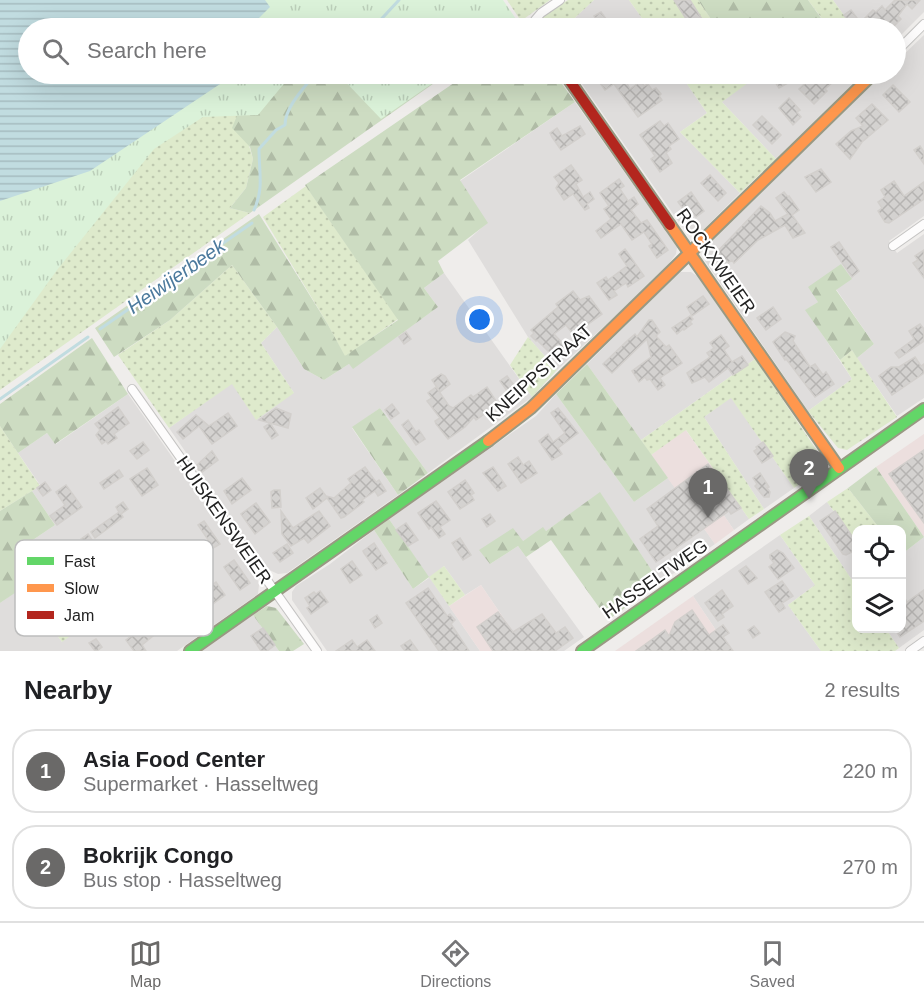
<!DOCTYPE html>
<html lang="en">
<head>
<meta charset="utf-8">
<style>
	:root { --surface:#fff; --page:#f2f2f2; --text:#202124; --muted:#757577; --line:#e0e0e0; --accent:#6a6968 }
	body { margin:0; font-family:Arial,sans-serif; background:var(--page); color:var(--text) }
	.controls { position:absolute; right:18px; bottom:18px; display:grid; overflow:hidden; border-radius:12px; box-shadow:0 6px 24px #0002 }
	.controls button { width:54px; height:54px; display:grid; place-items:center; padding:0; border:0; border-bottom:2px solid var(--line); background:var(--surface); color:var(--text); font:30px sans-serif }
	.you { position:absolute; left:480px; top:320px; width:21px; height:21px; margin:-15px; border:4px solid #fff; border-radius:50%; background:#1a73e8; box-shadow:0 0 0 9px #1a73e833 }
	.badge { display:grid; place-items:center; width:39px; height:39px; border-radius:50%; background:var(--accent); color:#fff; font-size:20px; font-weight:700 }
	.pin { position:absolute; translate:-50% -50px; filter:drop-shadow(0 2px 3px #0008) }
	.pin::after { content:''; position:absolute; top:32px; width:21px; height:18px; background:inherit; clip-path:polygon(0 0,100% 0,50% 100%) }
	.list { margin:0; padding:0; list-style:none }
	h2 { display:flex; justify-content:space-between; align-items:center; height:78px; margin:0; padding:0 24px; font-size:26px }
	h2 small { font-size:20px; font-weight:400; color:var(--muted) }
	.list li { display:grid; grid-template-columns:39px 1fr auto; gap:18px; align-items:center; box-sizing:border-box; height:84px; margin:0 12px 12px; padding:0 12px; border:2px solid var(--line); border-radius:24px }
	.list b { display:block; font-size:22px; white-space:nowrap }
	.list p { margin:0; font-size:20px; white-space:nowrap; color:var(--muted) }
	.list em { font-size:20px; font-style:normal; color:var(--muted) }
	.icon { flex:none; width:33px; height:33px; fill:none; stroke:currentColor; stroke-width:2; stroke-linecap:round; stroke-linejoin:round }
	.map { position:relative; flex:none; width:924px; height:651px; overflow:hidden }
	.search { position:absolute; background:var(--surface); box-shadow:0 6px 24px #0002; left:18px; right:18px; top:18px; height:66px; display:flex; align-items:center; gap:15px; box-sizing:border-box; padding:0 21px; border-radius:33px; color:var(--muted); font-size:22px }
	.sheet { height:270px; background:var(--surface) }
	nav { display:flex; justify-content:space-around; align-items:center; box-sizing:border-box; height:84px; border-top:2px solid var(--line); background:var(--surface); font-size:16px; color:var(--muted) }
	nav a { display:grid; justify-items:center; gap:3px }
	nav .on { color:var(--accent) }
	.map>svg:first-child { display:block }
</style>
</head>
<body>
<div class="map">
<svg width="924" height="651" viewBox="0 0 924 651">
	<defs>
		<pattern id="grass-dots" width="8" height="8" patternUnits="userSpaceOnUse" patternTransform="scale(1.5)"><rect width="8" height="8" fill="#deeacc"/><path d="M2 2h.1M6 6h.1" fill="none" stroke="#bec8af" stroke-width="1.8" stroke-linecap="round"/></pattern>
		<pattern id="forest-firs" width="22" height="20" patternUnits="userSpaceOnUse" patternTransform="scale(1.5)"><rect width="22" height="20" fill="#cddcc2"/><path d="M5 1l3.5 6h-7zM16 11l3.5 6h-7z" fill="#b0bca6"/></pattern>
		<pattern id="park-tufts" width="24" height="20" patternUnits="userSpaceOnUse" patternTransform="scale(1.5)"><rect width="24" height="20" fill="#dbf2d9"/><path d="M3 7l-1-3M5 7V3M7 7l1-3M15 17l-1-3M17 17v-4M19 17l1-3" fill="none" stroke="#bccfba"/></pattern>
		<pattern id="water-rules" width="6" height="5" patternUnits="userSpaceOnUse" patternTransform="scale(1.5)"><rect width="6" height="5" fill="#c1dce0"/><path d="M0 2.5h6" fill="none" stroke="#a6bcc0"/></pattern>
		<pattern id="building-cross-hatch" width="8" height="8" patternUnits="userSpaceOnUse" patternTransform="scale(1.5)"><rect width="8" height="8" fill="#d4d2d0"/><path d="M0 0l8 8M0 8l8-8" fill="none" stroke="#b6b4b2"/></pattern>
	</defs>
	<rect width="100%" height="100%" fill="#efedeb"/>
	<!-- residential -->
	<g fill="#dfdddc">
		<polygon points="594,0 629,0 649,28 564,28"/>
		<polygon points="833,0 924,0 924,12 896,40 896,28 853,28"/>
		<polygon points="924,35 924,216 889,241 897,253 924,234 924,398 897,416 857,358 874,344 836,289 841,264 818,302 806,310 852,379 808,411 705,261 710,242 883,74 896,74 896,62"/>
		<polygon points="575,74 680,74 707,113 680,132 740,193 698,235 688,235"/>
		<polygon points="760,74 860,74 861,76 776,159 721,101"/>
		<polygon points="575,102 677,247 676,254 662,273 557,370 528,337 468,240 487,223 460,181"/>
		<polygon points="679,272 691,272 697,276 755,359 641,440 587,364"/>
		<polygon points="444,273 532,397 428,473 380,408 352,428 398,495 287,573 278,574 267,569 169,428 232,383 294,393 261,343 277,327 304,369 324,380 349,364 353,368 438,307 424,288"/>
		<polygon points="128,394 257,578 259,585 258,594 177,651 0,651 0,603 22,587 62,642 63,562 40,576 21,548 55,525 32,491 40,485 18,453 47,433 56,444"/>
		<polygon points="556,394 634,502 668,478 715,544 660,583 600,493 546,531 543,528 523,541 480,550 490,564 518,546 584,637 564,651 526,651 481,585 465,595 444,566 430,578 480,651 327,651 292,600 292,592 296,586 330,564 374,530 413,589 429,578 389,519 536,416"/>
		<polygon points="731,397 794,488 764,509 704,417"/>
		<polygon points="720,478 749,519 734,530 705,488"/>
		<polygon points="827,502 856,541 856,586 809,516"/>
		<polygon points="780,535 815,585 788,605 821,651 730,651 693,596"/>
		<polygon points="924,537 924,630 899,648 886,629 902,628 902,554"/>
		<polygon points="253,615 279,651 202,651"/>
	</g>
	<!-- commercial -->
	<g fill="#ecdfde">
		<polygon points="685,429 720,478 705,488 734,530 715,544 651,455"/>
		<polygon points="924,434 924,537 876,467"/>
		<polygon points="481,585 526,651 480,651 449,606"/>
		<polygon points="693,596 730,651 615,651"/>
	</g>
	<!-- grass -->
	<g fill="url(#grass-dots)">
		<polygon points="507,0 550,0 521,21"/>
		<polygon points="568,0 594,0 564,28 543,28 539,23 544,15"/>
		<polygon points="629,0 698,0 717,28 649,28"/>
		<polygon points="808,0 833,0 853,28 829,28"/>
		<polygon points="680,74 747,74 752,80 722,102 776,159 740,193 680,132 707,113"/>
		<polygon points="229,78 253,159 246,188 230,208 250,213 0,390 0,201"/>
		<polygon points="306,186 398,319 345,357 327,323 263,217"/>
		<polygon points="232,265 277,327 261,343 294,393 256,420 232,384 169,428 118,355 170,320"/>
		<polygon points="528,337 557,370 532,397 510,365"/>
		<polygon points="852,350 897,417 847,450 838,448 808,411 852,379 840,360"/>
		<polygon points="755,359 822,458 823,464 820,470 794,488 731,398 704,417 764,509 749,519 686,430 651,455 641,440"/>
		<polygon points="0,426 40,486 0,511"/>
		<polygon points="848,488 880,529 856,530 856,541 827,502"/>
		<polygon points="809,516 856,586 856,628 886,629 899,648 895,651 821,651 788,605 815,585 780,535"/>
		<polygon points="63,562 101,614 62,642 22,587"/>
		<polygon points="444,566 465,595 449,606 429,577"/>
	</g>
	<!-- forest -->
	<g fill="url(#forest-firs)">
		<polygon points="698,0 808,0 826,25 821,28 717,28"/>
		<polygon points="274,74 447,74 250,213 230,208 246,188 253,159 250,147 232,128 245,96"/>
		<polygon points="467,74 555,74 575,102 460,180 488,223 438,261 444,273 424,288 438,307 353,369 349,364 324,380 304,369 277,327 232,265 170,320 114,357 95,328 259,214 327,323 345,356 398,320 305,185"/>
		<polygon points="841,264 852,279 836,290 874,344 857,358 852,350 840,360 805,310 818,302 808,287"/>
		<polygon points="92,338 128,394 55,444 47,433 18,453 0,426 0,404"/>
		<polygon points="587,364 668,478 634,502 556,394"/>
		<polygon points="380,408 428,473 398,495 352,427"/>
		<polygon points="876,467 924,537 902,554 902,530 880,529 848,488"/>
		<polygon points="32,491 55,525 21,548 40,576 0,603 0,511"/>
		<polygon points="600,492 660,583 608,620 551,540 526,557 518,546 490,564 479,550 513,528 523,541 543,527 546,531"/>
		<polygon points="389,519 429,577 413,589 374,530"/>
		<polygon points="267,606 276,608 304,644 293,651 279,651 253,615"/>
	</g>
	<!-- park -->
	<g fill="url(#park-tufts)">
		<polygon points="0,0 503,0 518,22 509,28 28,28 28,74 292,74 258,115 203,117 154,149 57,270 0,349"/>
		<polygon points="338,74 446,74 381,119"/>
	</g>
	<!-- water -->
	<polygon fill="url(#water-rules)" points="0,0 265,0 270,7 249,28 28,28 28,74 226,74 229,78 90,171 0,201"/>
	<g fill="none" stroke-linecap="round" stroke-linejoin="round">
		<!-- stream -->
		<g stroke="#c1dce0" stroke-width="3">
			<polyline points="373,28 399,0"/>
			<path d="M254 210C264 189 259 172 259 149L276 130 285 125C285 107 304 88 315 74"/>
			<polyline points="100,329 252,223"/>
			<polyline points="0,399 88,337"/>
		</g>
	</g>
	<!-- building -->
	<g fill="url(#building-cross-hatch)" stroke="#d2cfcc" stroke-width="1.5">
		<polygon points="674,0 690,0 705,24 699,28 695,28 692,23 690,25"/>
		<polygon points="895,0 920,0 912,9 907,4 898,16 901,19 892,28 865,28 860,23 873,10 876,12 882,6 885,10"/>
		<polygon points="851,10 857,18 849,23 844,15"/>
		<polygon points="601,12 609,23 601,28 581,28 596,19 594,16"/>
		<polygon points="605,74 622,74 630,89 641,81 644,86 648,84 652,90 656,88 661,94 659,96 662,100 638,117 614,84 605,90 597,79"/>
		<polygon points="783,74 788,83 779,88 773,79"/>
		<polygon points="815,74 842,74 825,89 827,91 814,104 799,89"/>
		<polygon points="893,85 910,102 899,112 883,95"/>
		<polygon points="789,98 800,110 797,112 801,117 793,125 779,108"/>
		<polygon points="872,104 888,120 862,142 850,159 836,144 851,131 863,126 856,118"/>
		<polygon points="762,116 781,135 772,144 753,125"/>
		<polygon points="660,121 664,126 668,123 679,139 669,146 671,149 666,153 672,163 660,172 651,159 655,156 640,135"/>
		<polygon points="580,126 585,134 561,150 552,137 550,133 557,128 562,136"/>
		<polygon points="920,146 924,152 924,164 914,150"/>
		<polygon points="571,165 582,180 576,184 583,197 590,192 594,199 587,204 589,208 585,210 573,194 564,200 556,188 559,183 554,177"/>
		<polygon points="821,169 831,182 816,192 805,177"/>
		<polygon points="710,175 726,193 718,201 701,183"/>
		<polygon points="619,179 624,186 620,189 628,201 634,197 638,204 631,210 641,223 647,220 668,250 657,258 649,246 652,244 644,232 632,240 621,224 601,238 596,231 611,219 604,209 609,206 600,193"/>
		<polygon points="894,181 904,196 924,182 924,199 889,223 885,222 878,211 882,208 878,202 885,197 881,190"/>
		<polygon points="691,192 704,211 696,217 690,210 686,213 678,202"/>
		<polygon points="784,192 788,197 789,196 799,210 792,215 805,233 793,238 785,225 758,240 734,263 732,260 726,265 715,254 761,206 770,213 775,221 788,214 776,198"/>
		<polygon points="839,242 859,271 852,277 831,247"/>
		<polygon points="625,249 644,276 628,287 626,283 614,291 617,295 609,300 597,283 606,277 608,280 627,266 619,254"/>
		<polygon points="924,250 924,278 913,263 918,260 915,256"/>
		<polygon points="573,291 580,300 589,296 602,314 583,328 585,331 576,338 566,325 554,334 567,348 556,359 537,340 536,341 531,336 534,333 531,330 558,307 556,304"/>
		<polygon points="703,296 709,304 692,316 687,307"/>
		<polygon points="773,307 781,319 766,330 757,318"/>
		<polygon points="690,316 693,319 690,322 692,324 684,330 683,329 677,334 672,328"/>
		<polygon points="649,320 652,320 660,332 656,336 666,347 669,345 682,363 660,378 665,385 658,390 650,379 647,380 645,377 639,382 632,371 651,357 647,339 612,373 603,364 628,340 635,334 637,337"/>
		<polygon points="920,324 924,329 924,341 899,358 895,353 914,339 909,331"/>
		<polygon points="406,332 411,339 404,344 399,337"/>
		<polygon points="785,332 795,336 793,341 810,367 815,364 823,375 826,372 834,384 815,397 790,364 786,359 785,360 773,342"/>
		<polygon points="721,335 729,346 724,350 732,362 742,356 748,365 733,375 728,368 709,382 705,377 692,383 687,373 710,357 707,353 714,348 710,343"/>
		<polygon points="915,357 921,366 924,364 924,373 892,395 879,376 891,367 899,367"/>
		<polygon points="441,374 445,376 450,384 440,392 432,380"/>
		<polygon points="507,376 520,393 512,398 500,381"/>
		<polygon points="436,387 449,406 453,408 471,395 473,397 487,387 498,404 476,420 474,417 465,427 448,439 436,424 435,421 440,418 427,401 432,398 428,393"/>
		<polygon points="392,404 399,413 391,419 385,410"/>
		<polygon points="118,407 129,423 114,434 117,438 108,444 106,441 102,444 96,435 100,430 95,424"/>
		<polygon points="276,408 291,414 288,428 259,420"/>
		<polygon points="558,408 578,433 558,448 562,454 552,460 539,441 548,434 553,442 565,433 551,413"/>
		<polygon points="228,413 237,426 212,444 199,426 183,439 177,432 196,415 209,426"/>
		<polygon points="408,420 416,432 419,430 425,439 416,445 402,425"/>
		<polygon points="270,423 278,435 272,439 264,427"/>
		<polygon points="143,442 149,450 137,459 130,451"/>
		<polygon points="763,442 773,456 762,463 754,451 757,449 756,447"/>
		<polygon points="924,450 924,523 889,474"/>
		<polygon points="212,451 218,460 201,473 196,466"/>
		<polygon points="518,457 523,465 529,461 537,473 521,483 508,464"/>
		<polygon points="708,464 718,479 714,498 727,489 741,508 731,514 729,511 656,562 640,539 658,526 647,509"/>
		<polygon points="365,467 376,482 379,480 386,491 378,496 375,491 362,500 364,502 344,517 341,518 327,498 313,509 306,498 320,488 326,496 334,498 351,483 348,479"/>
		<polygon points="493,467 506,486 498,491 483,473"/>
		<polygon points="147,468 158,485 142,496 130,479"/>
		<polygon points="119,470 123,476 104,489 100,483"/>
		<polygon points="760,473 769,487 767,488 770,492 769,497 764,497 755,486 757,484 753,478"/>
		<polygon points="242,478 251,490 232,504 224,491"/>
		<polygon points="465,480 474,493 471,495 474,500 460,509 448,492"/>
		<polygon points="45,482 51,490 43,496 37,488"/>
		<polygon points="66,485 82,507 57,525 50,516 65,505 56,492"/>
		<polygon points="274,490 280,490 281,507 272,508 271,492"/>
		<polygon points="436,501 450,520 440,527 445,534 439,538 431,527 429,529 418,513"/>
		<polygon points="123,502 128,509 121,514 123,517 95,538 91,532 119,512 116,507"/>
		<polygon points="256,503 270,522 255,534 241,514"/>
		<polygon points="281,511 293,528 319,511 330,526 308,543 304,538 291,546 282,534"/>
		<polygon points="835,511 856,542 852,552 846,555 843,554 820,521"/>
		<polygon points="490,514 495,521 487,527 482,519"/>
		<polygon points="204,521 220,544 210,550 206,543 209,541 198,525"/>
		<polygon points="406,523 418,540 408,546 396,530"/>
		<polygon points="88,534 94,543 87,548 81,539"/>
		<polygon points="460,538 471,555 463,560 452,543"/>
		<polygon points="374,543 387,563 376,570 364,553 363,551"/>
		<polygon points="287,544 293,553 280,562 273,553"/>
		<polygon points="777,550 783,553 794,568 778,579 769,567 774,563 770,558 770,555"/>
		<polygon points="234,560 250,583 240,590 224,567"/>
		<polygon points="352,561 362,575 350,583 341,569"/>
		<polygon points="746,566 757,578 748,584 739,571"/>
		<polygon points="203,580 209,587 216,582 225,595 202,612 206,619 193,627 177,602 183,598 192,610 207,600 196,585"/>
		<polygon points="782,581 793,596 782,603 785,608 779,612 765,592"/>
		<polygon points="428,588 447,616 450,614 455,620 451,624 469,651 439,651 406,603"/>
		<polygon points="722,590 733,606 722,614 724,617 718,621 705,603"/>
		<polygon points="924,590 924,621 900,637 894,628 902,628 902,594 907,602"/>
		<polygon points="320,591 328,602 311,614 307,608 310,606 305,598 314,592 316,594"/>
		<polygon points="164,609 174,623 171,624 175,630 168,635 163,628 142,645 146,651 134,651 126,640 156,618 154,616"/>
		<polygon points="692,610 709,635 723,625 729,633 723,637 733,651 636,651 665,630 669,636 675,622"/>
		<polygon points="498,612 513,632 542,614 556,633 565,627 573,638 555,651 493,651 477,627"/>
		<polygon points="377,615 382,623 375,628 370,620"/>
		<polygon points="754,626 760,633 753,638 748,630"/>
		<polygon points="263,628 275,645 267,651 261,651 251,636"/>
		<polygon points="96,639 102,647 97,651 95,651 89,643"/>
		<polygon points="352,640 357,647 367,640 375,651 336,651"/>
		<polygon points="410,640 418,651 405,651 401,646"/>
	</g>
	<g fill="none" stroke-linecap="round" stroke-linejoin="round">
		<defs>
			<g id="street">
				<polyline points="536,28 535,20 541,13 560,0"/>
				<polyline points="896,52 924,24"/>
				<polyline points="893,246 924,224"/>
				<polyline points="132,389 317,651"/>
				<polyline points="910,651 924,641"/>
			</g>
			<g id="fast">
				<polyline points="190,651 488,441"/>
				<polyline points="582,651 924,409"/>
			</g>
			<g id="slow">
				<polyline points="670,225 839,468"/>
				<polyline points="488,441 531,408 873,74"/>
			</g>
			<polyline id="jam" points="565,74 670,225"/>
		</defs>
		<!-- street casing -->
		<use href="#street" stroke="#c5c4c3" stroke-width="10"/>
		<!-- fast casing -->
		<use href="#fast" stroke="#999983" stroke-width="14"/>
		<!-- slow casing -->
		<use href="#slow" stroke="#999983" stroke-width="14"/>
		<!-- jam casing -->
		<use href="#jam" stroke="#999983" stroke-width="14"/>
		<!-- street -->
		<use href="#street" stroke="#fdfcfc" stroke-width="8"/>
		<!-- fast -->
		<use href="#fast" stroke="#63d668" stroke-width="10"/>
		<!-- slow -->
		<use href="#slow" stroke="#ff974d" stroke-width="10"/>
		<!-- jam -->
		<use href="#jam" stroke="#b3261e" stroke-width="10"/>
	</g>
	<g text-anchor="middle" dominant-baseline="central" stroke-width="4.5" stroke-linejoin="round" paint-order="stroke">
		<!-- street labels -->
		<g font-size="18" fill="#222" stroke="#fff">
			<text transform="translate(716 261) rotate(55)">ROCKXWEIER</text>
			<text transform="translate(539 373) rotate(-42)">KNEIPPSTRAAT</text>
			<text transform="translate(224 520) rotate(55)">HUISKENSWEIER</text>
			<text transform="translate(655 579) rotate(-35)">HASSELTWEG</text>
		</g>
		<!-- water labels -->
		<g font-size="20" font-style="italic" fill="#4c7a9d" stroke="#fff">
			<text transform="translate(176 276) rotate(-35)">Heiwijerbeek</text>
		</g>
	</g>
	<!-- legend -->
	<rect x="15" y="540" width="198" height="96" rx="9" fill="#fff" stroke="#bdbdbd" stroke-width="1.5"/>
	<rect x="27" y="557" width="27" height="8" fill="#63d668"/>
	<rect x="27" y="584" width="27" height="8" fill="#ff974d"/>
	<rect x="27" y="611" width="27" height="8" fill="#b3261e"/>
	<g font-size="16" fill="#222">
		<text x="64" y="567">Fast</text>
		<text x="64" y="594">Slow</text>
		<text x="64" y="621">Jam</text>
	</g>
</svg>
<div class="controls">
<button><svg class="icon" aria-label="locate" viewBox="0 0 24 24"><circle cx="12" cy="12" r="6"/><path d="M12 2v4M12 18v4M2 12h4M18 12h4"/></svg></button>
<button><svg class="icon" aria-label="layers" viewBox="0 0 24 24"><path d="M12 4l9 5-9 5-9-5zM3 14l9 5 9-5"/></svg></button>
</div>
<div class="you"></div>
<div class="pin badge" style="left:708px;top:518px">1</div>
<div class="pin badge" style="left:809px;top:499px">2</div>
<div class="search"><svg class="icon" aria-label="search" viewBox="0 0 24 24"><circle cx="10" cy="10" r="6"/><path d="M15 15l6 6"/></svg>Search here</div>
</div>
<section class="sheet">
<h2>Nearby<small>2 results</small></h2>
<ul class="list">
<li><span class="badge">1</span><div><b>Asia Food Center</b><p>Supermarket · Hasseltweg</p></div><em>220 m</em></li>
<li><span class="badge">2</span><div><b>Bokrijk Congo</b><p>Bus stop · Hasseltweg</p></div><em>270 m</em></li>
</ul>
</section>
<nav>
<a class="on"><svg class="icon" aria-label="map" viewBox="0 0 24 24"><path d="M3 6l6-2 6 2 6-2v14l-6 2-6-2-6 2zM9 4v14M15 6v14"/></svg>Map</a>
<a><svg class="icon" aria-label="directions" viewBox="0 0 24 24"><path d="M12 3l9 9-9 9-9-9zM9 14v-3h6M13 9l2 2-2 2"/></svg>Directions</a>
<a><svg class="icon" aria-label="saved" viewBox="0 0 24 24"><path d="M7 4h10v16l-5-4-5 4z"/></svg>Saved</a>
</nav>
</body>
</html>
